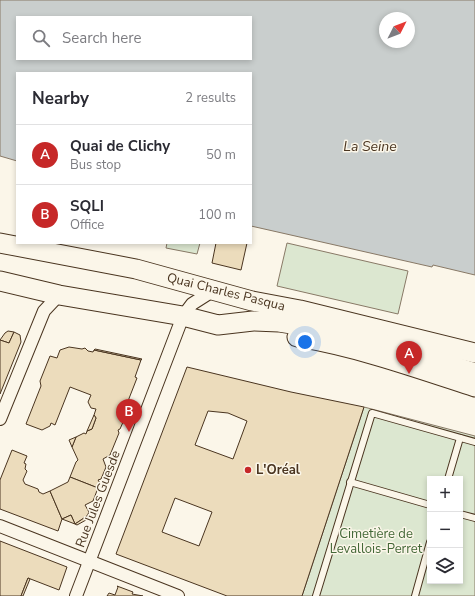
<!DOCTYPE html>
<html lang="en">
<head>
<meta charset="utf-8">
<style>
	:root { --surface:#fff; --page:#f2f2f3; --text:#2b2b33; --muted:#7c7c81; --line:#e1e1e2; --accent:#c62828 }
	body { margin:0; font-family:"Nunito Sans",sans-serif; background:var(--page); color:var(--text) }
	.controls { position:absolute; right:12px; bottom:12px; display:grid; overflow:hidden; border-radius:0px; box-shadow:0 2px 6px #0003 }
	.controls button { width:36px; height:36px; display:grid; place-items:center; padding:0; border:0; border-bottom:1px solid var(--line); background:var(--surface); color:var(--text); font:20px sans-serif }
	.compass { position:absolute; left:379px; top:12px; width:36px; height:36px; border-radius:50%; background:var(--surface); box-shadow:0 2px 6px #0003; rotate:48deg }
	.you { position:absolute; left:305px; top:342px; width:14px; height:14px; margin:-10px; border:3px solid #fff; border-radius:50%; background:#1a73e8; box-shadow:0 0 0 6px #1a73e833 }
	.badge { display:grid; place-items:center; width:26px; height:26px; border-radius:50%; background:var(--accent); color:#fff; font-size:13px; font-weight:700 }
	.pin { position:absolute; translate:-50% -33px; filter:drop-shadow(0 1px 2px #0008) }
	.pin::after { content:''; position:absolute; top:21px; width:14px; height:12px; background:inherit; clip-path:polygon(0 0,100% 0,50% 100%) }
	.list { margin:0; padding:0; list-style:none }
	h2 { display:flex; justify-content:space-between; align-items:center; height:52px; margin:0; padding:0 16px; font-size:17px }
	h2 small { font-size:13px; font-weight:400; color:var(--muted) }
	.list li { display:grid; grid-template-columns:26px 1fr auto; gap:12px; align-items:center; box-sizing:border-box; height:60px; padding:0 16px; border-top:1px solid var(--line) }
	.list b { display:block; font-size:15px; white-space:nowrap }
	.list p { margin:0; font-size:13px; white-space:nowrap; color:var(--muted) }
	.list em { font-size:13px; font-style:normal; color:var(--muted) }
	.icon { flex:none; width:22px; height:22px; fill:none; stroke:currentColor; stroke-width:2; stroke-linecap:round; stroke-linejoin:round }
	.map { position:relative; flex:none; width:475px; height:596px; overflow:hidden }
	.search { position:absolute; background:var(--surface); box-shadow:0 2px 6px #0003; left:16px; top:16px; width:236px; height:44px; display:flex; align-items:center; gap:10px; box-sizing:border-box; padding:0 14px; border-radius:0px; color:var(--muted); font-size:15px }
	.panel { position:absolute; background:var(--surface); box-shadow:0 2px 6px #0003; left:16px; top:72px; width:236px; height:172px; border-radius:0px }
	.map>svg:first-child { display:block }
</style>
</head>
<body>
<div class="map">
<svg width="475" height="596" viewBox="0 0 475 596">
	<rect width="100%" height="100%" fill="#fbf6e9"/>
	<!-- green -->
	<g fill="#dce7d0" stroke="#887966" fill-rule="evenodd">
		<polygon points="167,243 200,243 197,254 166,248"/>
		<polygon points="287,243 408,271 398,314 277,286"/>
		<path d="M364 407 475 436V596H302ZM430 479H460V581H430Z"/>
	</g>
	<!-- water -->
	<path fill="#c9cecd" stroke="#887966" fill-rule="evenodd" d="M0 0H475V275L433 265 432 267 251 226V73H17V161L0 156ZM17 17H251V59H17ZM385 18H409V42H385Z"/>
	<!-- building -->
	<g fill="#ecdcbc" stroke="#4a3520" fill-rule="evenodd">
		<polygon points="216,243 247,243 241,270 212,263"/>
		<polygon points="8,331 14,332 9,343 0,340 5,333"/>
		<polygon points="14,332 20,335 21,342 0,394 0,340 9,343"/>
		<polygon points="69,347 82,349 85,348 88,351 93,352 94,350 141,360 135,377 137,378 121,419 124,420 120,429 118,430 119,433 110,455 103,459 106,467 101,479 98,480 100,483 98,488 70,477 76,462 78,460 72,447 76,437 84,433 86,434 87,431 92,429 96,418 94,415 96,409 91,408 88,402 91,395 70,387 55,425 51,423 50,426 42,430 26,424 41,386 40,381 50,356 57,358 60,350"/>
		<polygon points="95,349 142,359 141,360 94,350"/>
		<path d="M187 367 291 392 364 407 302 596H227L116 554ZM208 411 228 413 247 421 233 459 195 445ZM175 498 212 512 199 546 162 532Z"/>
		<polygon points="94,415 96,418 92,429 87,431"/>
		<polygon points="76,437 72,447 69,440"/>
		<polygon points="12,450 27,456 24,463 26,464 25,469 27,471 23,480 25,484 38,489 39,492 43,494 50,491 62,519 58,531 0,509 0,480"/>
		<polygon points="70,477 98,488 93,501 85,505 89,512 87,516 75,524 71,515 62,519 50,491 68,482"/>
		<polygon points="71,515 75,524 62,519"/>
		<polygon points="87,516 86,520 77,525 75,524"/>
		<polygon points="0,541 67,567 59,590 28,578 21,596 0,596"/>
		<polygon points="28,578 30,579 23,596 21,596"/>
		<polygon points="117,586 133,592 132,594 143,596 107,596 109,593 115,595 118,587"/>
	</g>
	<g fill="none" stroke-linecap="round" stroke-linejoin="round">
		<defs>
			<g id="service">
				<polyline points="448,479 460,438"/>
				<polyline points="350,482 430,505"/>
				<polyline points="460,514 475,518"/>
				<polyline points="316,596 372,413 475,442"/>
				<polyline points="415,596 430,542"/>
			</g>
			<g id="minor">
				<polyline points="0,419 44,311 59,295"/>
				<polyline points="0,526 178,596"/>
				<polyline points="76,596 183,316 192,304 214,290"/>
			</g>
			<g id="primary">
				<polyline points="0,243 136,269 252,301 300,310 475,353"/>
				<polyline points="0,281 59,295 183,316 218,325 253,321 279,322 330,330 391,346 475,373"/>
				<path d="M297 337C358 347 417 368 475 387"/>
			</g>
		</defs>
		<!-- service casing -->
		<use href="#service" stroke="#4a3520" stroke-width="8"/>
		<!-- minor casing -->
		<use href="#minor" stroke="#4a3520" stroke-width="14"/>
		<!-- primary casing -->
		<use href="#primary" stroke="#4a3520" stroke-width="21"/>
		<!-- service -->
		<use href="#service" stroke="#fbf6e9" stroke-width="6"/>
		<!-- minor -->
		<use href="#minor" stroke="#fbf6e9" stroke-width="12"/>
		<!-- primary -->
		<use href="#primary" stroke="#fbf6e9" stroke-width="19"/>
	</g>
	<!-- markers -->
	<circle fill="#c62828" stroke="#fbf6e9" stroke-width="1.5" cx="248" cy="470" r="4"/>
	<g text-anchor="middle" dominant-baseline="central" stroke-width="3" stroke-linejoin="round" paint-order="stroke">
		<!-- street labels -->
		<g font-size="13" fill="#4a3520" stroke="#fbf6e9">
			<text transform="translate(226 292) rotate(14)">Quai Charles Pasqua</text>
			<text transform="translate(98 499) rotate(-69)">Rue Jules Guesde</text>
		</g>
		<!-- poi labels -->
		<g font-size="13" font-weight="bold" fill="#4a3520" stroke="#fbf6e9" text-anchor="start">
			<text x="256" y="470">L'Oréal</text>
		</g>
		<!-- park labels -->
		<g font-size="13" fill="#436837" stroke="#fbf6e9">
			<text x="376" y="534">Cimetière de<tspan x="376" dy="15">Levallois-Perret</tspan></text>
		</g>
		<!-- water labels -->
		<g font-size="14" font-style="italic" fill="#4a3520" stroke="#fbf6e9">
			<text x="370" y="146">La Seine</text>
		</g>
	</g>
</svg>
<div class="controls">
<button>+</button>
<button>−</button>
<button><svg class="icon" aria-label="layers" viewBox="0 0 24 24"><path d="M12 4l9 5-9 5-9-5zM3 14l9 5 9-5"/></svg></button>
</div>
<svg class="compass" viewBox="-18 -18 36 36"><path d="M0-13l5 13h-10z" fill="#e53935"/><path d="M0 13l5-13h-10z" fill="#7c7c81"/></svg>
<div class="you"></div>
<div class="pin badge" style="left:409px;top:374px">A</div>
<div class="pin badge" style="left:129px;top:432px">B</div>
<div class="search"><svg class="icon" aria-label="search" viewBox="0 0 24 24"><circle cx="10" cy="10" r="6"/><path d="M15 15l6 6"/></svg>Search here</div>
<section class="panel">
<h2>Nearby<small>2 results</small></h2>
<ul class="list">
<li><span class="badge">A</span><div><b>Quai de Clichy</b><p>Bus stop</p></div><em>50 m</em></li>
<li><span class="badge">B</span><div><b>SQLI</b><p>Office</p></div><em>100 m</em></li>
</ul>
</section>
</div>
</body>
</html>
